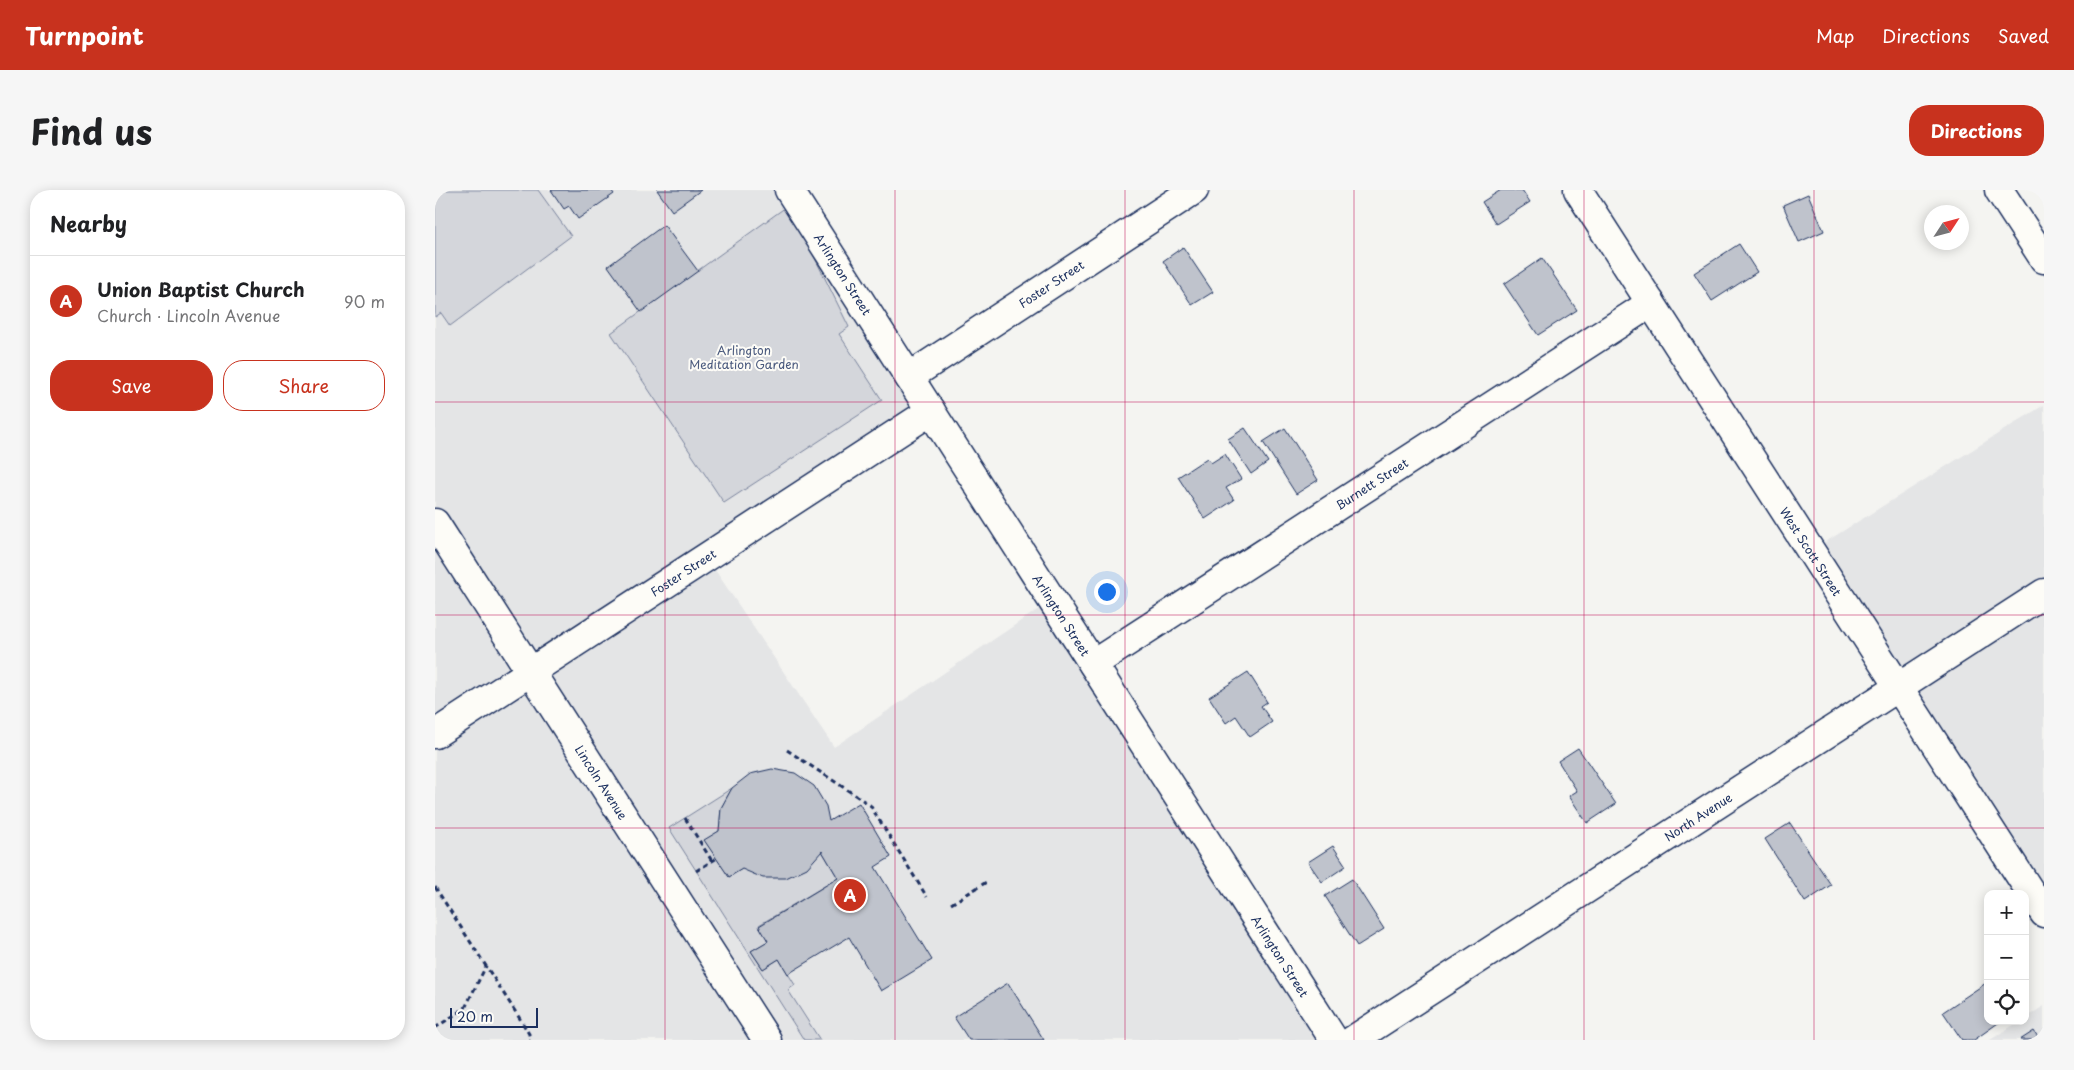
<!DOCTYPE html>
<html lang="en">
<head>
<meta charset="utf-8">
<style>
	:root { --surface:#fff; --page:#f6f6f6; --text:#202124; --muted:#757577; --line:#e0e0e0; --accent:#c8321e }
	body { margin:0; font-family:"Playpen Sans",sans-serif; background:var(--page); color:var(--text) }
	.controls { position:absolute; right:15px; bottom:15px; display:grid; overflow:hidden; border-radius:10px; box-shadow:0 2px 12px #0003 }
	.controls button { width:45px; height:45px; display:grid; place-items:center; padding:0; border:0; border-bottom:1px solid var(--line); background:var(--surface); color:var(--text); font:25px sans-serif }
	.compass { position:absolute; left:1489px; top:15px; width:45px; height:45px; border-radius:50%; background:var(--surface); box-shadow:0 2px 12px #0003; rotate:54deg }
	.scale { position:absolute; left:15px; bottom:12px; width:88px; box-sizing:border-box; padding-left:5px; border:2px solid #1b2f5e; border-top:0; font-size:14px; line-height:18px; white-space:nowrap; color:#1b2f5e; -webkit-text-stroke:4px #fdfcf7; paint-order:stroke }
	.you { position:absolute; left:671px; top:401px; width:18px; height:18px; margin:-12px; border:4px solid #fff; border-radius:50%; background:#1a73e8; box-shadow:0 0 0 8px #1a73e833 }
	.badge { display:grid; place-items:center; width:32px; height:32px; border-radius:50%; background:var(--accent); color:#fff; font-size:16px; font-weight:700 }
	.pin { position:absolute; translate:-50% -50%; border:2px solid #fff; box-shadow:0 1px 5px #0006 }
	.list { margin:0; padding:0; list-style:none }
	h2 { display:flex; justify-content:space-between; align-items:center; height:65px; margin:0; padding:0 20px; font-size:21px }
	h2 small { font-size:16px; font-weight:400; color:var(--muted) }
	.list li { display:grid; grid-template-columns:32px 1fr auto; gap:15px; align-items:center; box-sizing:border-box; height:90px; padding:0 20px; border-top:1px solid var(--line) }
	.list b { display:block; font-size:19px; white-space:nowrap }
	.list p { margin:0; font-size:16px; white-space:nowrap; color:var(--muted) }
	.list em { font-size:16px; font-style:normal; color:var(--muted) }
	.actions { display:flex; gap:10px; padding:15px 20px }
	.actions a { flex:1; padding:11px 0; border:1px solid var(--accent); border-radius:20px; text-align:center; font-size:18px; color:var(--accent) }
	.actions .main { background:var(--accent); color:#fff }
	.icon { flex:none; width:28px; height:28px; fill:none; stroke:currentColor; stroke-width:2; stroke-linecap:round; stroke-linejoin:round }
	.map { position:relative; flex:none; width:1609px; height:850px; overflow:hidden; border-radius:20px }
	header { display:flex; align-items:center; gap:30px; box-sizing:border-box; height:70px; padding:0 25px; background:var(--accent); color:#fff }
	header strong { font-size:24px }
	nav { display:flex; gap:28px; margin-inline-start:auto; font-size:18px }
	.intro { display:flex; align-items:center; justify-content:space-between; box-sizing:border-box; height:120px; padding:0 30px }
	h1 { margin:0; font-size:35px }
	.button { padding:12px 22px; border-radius:20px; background:var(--accent); color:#fff; font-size:18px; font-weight:700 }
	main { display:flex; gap:30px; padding:0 30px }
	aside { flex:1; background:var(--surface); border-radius:20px; box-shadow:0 2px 12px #0003 }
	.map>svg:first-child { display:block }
</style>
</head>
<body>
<header>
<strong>Turnpoint</strong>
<nav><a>Map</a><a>Directions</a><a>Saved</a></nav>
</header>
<div class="intro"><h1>Find us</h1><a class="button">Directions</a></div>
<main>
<aside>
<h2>Nearby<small></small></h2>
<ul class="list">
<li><span class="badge">A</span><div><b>Union Baptist Church</b><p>Church · Lincoln Avenue</p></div><em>90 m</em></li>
</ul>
<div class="actions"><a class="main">Save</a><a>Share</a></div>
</aside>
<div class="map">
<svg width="1609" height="850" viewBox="0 0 1609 850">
	<rect width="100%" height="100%" fill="#f4f4f1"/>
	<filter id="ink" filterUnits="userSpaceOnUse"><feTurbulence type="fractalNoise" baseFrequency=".02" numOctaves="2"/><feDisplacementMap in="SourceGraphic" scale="10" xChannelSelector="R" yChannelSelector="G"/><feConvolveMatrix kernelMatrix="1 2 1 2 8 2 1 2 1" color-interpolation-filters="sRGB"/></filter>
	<g filter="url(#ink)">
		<!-- built -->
		<g fill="#e4e5e6">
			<polygon points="0,0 354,0 496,221 272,368 399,557 617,410 899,850 0,850"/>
			<polygon points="1609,215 1609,723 1376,361"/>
			<polygon points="1609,816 1609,850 1555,850 1585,831 1590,831 1590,828"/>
		</g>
		<!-- green -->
		<g fill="#d4d6db" stroke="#78829c">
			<polygon points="4,0 103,0 136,46 15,136 6,123 0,127 0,3"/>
			<polygon points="351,17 369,46 414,137 404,144 447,210 289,313 176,143"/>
			<polygon points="297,598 286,618 284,641 270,650 294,687 307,679 387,661 403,688 324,735 333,751 316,761 328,779 344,769 360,795 353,800 385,850 369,850 234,638"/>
		</g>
		<!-- building -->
		<g fill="#bfc3cc" stroke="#1b2f5e">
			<polygon points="116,0 176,0 179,4 143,29 134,16 129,19"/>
			<polygon points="222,0 266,0 237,21"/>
			<polygon points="1066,0 1087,0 1095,12 1061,34 1047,12"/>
			<polygon points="1373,4 1389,41 1364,52 1348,15"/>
			<polygon points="229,35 263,81 206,122 173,76"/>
			<polygon points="1304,54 1322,82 1277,111 1259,83"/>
			<polygon points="748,57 778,102 757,115 728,71"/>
			<polygon points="1107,68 1142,120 1103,145 1069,94"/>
			<polygon points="810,238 833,272 816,284 793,249"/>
			<polygon points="850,238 883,290 861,304 828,252"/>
			<polygon points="790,264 806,289 791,298 799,310 770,329 743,287 772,268 776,273"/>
			<polygon points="813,482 832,512 826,516 837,532 815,547 801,526 791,533 774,507"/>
			<polygon points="1143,558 1181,614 1152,633 1134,606 1142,601 1123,571"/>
			<polygon points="337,579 360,583 379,596 391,616 394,631 424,613 456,667 440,677 497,770 446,801 414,747 353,784 344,769 328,779 316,761 333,751 324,736 403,688 387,661 372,678 351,688 328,688 307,679 294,687 269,650 284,641 286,618 297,598 315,584"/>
			<polygon points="1355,633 1396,695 1370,712 1330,649"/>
			<polygon points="898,656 911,676 887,692 873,672"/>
			<polygon points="917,689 949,739 922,756 890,706"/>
			<polygon points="573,793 609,850 534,850 519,827"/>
			<polygon points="1551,793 1553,831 1566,831 1539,850 1527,850 1508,822"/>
			<polygon points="1599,841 1605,850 1585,850"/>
		</g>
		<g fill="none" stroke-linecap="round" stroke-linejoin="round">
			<defs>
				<g id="minor">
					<path id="s1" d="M354 0 899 850"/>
					<path id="s2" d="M1143 0 1609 723"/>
					<polyline points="1564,0 1609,69"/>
					<path id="s3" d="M474 187 759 0"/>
					<path id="s4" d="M0 333 332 850"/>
					<path id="s5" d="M658 474 1216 113"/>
					<path id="s6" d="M0 544 496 221"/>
					<path id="s7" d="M918 850 1609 403"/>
				</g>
			</defs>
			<!-- minor casing -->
			<use href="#minor" stroke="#1b2f5e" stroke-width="31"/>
			<!-- path -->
			<g stroke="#1b2f5e" stroke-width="3" stroke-dasharray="5 4" stroke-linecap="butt">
				<polyline points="352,560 435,615 492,707"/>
				<polyline points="250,628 277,671"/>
				<polyline points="261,681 282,668"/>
				<polyline points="0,697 87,832 94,844 94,850"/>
				<polyline points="516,714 553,691"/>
				<polyline points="0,838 30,818 51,776"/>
			</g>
			<!-- minor -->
			<use href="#minor" stroke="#fdfcf7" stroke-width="28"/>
		</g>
	</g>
	<!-- grid -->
	<path fill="none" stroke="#c2185b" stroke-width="1" stroke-opacity="0.55" d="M230 0V850M460 0V850M690 0V850M919 0V850M1149 0V850M1379 0V850M0 212H1609M0 425H1609M0 638H1609"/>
	<g text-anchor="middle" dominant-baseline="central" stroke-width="4" stroke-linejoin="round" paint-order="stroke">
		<!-- street labels -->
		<g font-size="12" fill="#1b2f5e" stroke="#fdfcf7">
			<text stroke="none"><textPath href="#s1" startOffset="100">Arlington Street</textPath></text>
			<text stroke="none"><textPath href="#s3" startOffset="170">Foster Street</textPath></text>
			<text stroke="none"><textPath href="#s5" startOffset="332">Burnett Street</textPath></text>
			<text stroke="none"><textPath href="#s2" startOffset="430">West Scott Street</textPath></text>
			<text stroke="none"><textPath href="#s6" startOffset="296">Foster Street</textPath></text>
			<text stroke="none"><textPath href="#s1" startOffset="505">Arlington Street</textPath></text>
			<text stroke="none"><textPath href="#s4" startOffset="308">Lincoln Avenue</textPath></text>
			<text stroke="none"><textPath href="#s7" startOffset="411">North Avenue</textPath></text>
			<text stroke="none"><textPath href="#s1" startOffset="910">Arlington Street</textPath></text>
		</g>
		<!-- park labels -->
		<g font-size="12" fill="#49597d" stroke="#fdfcf7">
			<text x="309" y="160">Arlington<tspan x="309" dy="14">Meditation Garden</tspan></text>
		</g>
	</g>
</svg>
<div class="controls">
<button>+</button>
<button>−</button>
<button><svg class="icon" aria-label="locate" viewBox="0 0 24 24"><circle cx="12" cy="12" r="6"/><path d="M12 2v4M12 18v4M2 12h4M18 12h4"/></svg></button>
</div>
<svg class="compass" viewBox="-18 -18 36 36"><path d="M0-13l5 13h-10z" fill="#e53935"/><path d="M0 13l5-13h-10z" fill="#757577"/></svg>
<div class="scale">20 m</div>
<div class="you"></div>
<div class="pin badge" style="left:415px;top:705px">A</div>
</div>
</main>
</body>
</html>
